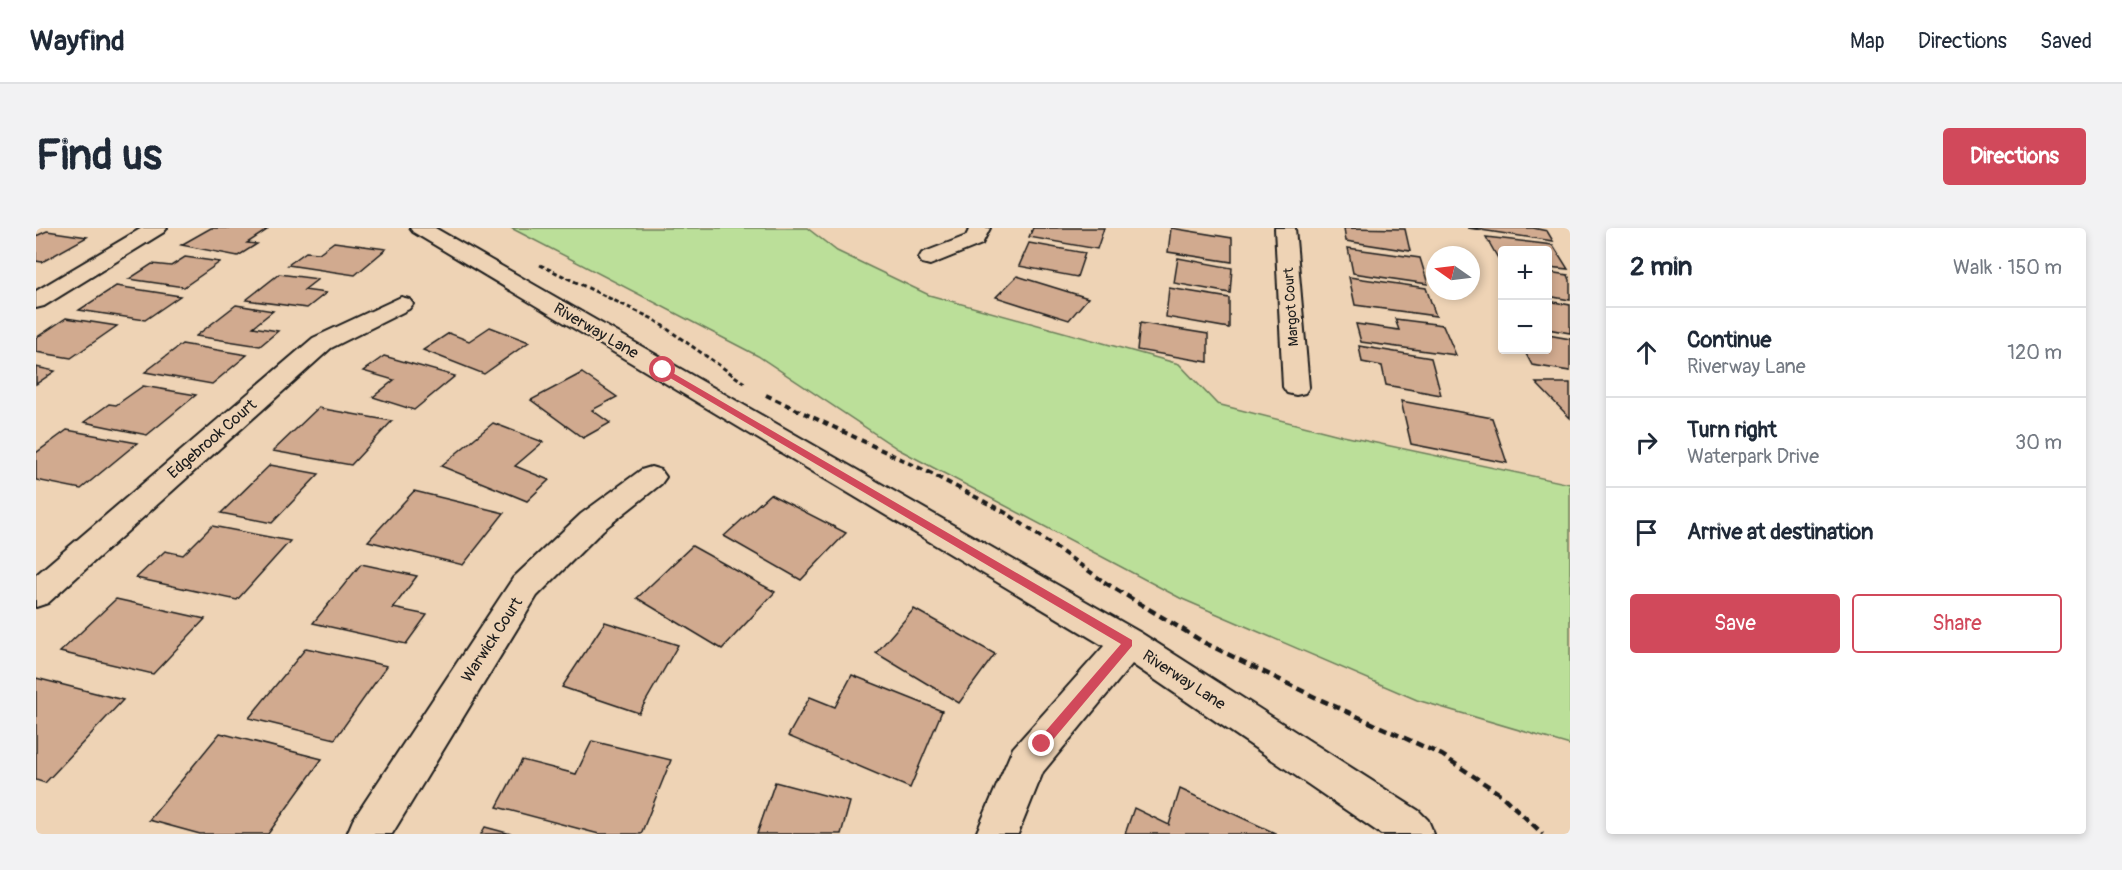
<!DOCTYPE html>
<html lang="en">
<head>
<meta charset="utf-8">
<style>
	:root { --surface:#fff; --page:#f2f2f3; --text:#1f2937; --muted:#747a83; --line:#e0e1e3; --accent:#d1495b }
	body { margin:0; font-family:Pangolin,sans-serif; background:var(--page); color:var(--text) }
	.controls { position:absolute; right:18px; top:18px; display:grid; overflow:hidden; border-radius:6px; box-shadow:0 3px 9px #0003 }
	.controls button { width:54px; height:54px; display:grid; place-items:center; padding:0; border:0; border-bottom:2px solid var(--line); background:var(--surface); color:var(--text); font:30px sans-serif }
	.compass { position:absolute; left:1390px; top:18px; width:54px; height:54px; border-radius:50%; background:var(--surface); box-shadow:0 3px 9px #0003; rotate:284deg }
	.stop { position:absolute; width:18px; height:18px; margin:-14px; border:4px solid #d1495b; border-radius:50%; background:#fff }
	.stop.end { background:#d1495b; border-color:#fff; box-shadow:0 2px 6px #0008 }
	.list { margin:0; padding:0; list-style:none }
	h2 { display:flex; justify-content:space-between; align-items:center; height:78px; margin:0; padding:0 24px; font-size:26px }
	h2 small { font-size:20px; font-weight:400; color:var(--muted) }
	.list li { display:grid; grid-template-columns:39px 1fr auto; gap:18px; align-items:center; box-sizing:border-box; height:90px; padding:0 24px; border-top:2px solid var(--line) }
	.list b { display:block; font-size:22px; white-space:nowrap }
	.list p { margin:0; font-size:20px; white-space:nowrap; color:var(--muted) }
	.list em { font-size:20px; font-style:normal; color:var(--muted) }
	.actions { display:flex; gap:12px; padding:18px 24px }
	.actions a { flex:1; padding:14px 0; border:2px solid var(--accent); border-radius:6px; text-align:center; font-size:21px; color:var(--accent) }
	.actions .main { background:var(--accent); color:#fff }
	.icon { flex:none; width:33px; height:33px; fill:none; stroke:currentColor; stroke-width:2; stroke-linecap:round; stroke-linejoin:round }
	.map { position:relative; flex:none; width:1534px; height:606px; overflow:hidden; border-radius:6px }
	header { display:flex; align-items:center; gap:36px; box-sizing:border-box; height:84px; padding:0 30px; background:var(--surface); border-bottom:2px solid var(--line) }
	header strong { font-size:28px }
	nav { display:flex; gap:33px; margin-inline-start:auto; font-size:21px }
	.intro { display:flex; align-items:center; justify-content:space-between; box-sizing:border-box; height:144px; padding:0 36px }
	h1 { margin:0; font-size:42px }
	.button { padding:15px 27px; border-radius:6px; background:var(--accent); color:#fff; font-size:21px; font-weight:700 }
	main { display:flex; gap:36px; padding:0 36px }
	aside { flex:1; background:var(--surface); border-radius:6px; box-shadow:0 3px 9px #0003 }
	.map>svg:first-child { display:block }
</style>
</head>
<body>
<header>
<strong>Wayfind</strong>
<nav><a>Map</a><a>Directions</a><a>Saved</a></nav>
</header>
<div class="intro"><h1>Find us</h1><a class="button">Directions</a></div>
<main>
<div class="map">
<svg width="1534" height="606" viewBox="0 0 1534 606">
	<rect width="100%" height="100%" fill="#eed3b5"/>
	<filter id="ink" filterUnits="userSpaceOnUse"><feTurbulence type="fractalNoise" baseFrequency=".0167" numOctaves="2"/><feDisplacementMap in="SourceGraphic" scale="12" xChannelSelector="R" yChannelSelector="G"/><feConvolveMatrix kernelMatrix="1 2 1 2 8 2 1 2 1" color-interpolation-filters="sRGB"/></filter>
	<g filter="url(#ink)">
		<!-- green -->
		<polygon fill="#bbdf99" stroke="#6c7e5a" stroke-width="1.5" points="475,0 771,0 801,23 893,67 1143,136 1181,176 1307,208 1534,256 1534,517 1381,472 1144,370 862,221 722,128"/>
		<!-- building -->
		<g fill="#d1aa8f" stroke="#1c1c1c" stroke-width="1.5">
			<polygon points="175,0 219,0 231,2 211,15 221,16 202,28 145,17"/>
			<polygon points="997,0 1068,0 1061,21 993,9"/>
			<polygon points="1135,0 1196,10 1196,34 1132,24"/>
			<polygon points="1308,0 1369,1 1374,23 1310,13"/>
			<polygon points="1432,0 1497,0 1511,3 1517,13"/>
			<polygon points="11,3 51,9 6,34 0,33 0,8"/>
			<polygon points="1450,9 1517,17 1532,41 1512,39 1512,22 1466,22 1466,33 1463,32"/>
			<polygon points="298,14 350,21 319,47 252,37 270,24 283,25"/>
			<polygon points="993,15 1049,25 1041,49 983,38"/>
			<polygon points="1312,20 1384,30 1392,56 1317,45"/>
			<polygon points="149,29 184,34 148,59 93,51 116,36 135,38"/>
			<polygon points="1142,30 1196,40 1194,65 1138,55"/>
			<polygon points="1512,44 1532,47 1534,52 1534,72 1512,68"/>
			<polygon points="243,46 282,51 268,62 290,65 271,80 210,72"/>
			<polygon points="981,48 1052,70 1033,92 960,69"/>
			<polygon points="1313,49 1390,60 1400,88 1319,77"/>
			<polygon points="80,58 144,68 109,92 43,82"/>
			<polygon points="1133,60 1193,70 1193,100 1130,89"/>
			<polygon points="1512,73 1534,77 1534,105 1512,101"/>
			<polygon points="200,77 237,83 217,99 242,103 224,118 160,108"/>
			<polygon points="30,90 81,98 35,130 0,124 0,110"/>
			<polygon points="1359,91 1407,97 1420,127 1325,114 1320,96 1363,102"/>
			<polygon points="1104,95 1172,106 1172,134 1101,122"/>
			<polygon points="454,99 493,114 448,146 387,122 413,105 433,113"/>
			<polygon points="1512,107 1534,111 1534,143 1496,137 1488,122 1512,122"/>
			<polygon points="146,116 211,127 176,156 109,144"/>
			<polygon points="1323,118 1395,130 1405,167 1350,157 1346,138 1326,134"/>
			<polygon points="348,128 419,148 378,182 337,169 358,152 327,143"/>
			<polygon points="0,139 19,143 0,156"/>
			<polygon points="546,145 581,169 556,182 574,195 547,210 495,172"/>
			<polygon points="1500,155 1534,155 1534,190"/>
			<polygon points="107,158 160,167 111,207 48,194 73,176 80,177"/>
			<polygon points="1365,173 1456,190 1471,235 1375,216"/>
			<polygon points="282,180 356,193 315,237 237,223"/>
			<polygon points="457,195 507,214 479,238 513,252 491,273 405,238"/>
			<polygon points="31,202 101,215 45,261 0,252 0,225"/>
			<polygon points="234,237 283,246 236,295 185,285"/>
			<polygon points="378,263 468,285 427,337 332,313"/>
			<polygon points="734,266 810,305 765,352 688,308"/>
			<polygon points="176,298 254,313 201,372 100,350 129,323 147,327"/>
			<polygon points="656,318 739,364 686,421 601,370"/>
			<polygon points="325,336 381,348 357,380 391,387 370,416 277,395"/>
			<polygon points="80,371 169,391 117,446 24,424"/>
			<polygon points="878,381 959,426 923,475 840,425"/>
			<polygon points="569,394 642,417 603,485 526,459"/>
			<polygon points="270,420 351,438 299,511 213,490"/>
			<polygon points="816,447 906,483 874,560 752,508 774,469 799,479"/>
			<polygon points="0,450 87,472 9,555 0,552"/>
			<polygon points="184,505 286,531 232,606 164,606 113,592"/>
			<polygon points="556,513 635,532 605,606 563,606 461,579 486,532 540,546"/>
			<polygon points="739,554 814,574 805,606 721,606"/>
			<polygon points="1144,561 1241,606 1089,606 1098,580 1133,597"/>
			<polygon points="449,599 475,606 445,606"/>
		</g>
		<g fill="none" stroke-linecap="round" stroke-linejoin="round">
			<defs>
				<g id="street">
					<polygon points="106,0 131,0 128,4 8,78 0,80 0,63"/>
					<polygon points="374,0 399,0 1105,405 1383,583 1392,592 1398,606 1345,606 1096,436 1007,544 982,606 940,606 977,520 1068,418 377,4"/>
					<polygon points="934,0 954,0 946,16 894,37 886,35 883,30 886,25 930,8"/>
					<polygon points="1239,0 1259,0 1273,159 1269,165 1260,167 1251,165 1247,159"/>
					<polygon points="365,69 373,71 377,76 373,81 295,120 12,375 0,379 0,347 277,110"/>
					<polygon points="615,239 625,242 630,249 625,256 567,302 501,368 356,606 311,606 317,592 477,350 545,286 605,242"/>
				</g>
			</defs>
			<!-- street casing -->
			<use href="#street" stroke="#1c1c1c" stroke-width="4"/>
			<!-- path-far2 -->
			<polyline stroke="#1c1c1c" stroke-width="3" stroke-dasharray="4.5 3" stroke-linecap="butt" points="504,37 617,91 710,156"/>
			<!-- path-far1 -->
			<polyline stroke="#1c1c1c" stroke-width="4" stroke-dasharray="6 4.5" stroke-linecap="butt" points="730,167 892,244 972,286 1070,355"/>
			<!-- path -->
			<polyline stroke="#1c1c1c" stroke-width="4.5" stroke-dasharray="8 5" stroke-linecap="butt" points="1068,354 1169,415 1283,471 1406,527 1464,566 1507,606"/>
			<!-- street -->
			<use href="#street" fill="#eed3b5" fill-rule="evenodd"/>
		</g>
	</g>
	<!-- route -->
	<polygon fill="#d1495b" points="624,141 630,141 1096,412 1096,418 1010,520 1002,520 1002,512 1085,416 624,144"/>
	<g text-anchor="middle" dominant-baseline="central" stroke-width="4.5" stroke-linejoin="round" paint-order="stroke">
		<!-- far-street labels -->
		<g font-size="14" fill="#1c1c1c" stroke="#eed3b5">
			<text transform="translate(1255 79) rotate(-94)">Margot Court</text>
		</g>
		<!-- street labels -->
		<g font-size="16" fill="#1c1c1c" stroke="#eed3b5">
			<text transform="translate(560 103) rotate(30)">Riverway Lane</text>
			<text transform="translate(176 211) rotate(-41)">Edgebrook Court</text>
			<text transform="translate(456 412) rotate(-57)">Warwick Court</text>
			<text transform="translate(1148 452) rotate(33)">Riverway Lane</text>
		</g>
	</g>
</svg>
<div class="controls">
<button>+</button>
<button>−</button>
</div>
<svg class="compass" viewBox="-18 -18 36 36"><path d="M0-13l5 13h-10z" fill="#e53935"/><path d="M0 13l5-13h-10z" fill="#747a83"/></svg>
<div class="stop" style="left:627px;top:142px"></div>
<div class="stop end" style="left:1006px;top:516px"></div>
</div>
<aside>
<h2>2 min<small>Walk · 150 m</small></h2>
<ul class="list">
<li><svg class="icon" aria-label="ahead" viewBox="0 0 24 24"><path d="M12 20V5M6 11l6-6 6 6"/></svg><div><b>Continue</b><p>Riverway Lane</p></div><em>120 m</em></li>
<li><svg class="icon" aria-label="right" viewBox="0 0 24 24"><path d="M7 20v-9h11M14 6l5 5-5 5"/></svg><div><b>Turn right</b><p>Waterpark Drive</p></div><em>30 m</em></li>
<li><svg class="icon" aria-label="arrive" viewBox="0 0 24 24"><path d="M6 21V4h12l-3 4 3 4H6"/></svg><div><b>Arrive at destination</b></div></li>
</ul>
<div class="actions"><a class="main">Save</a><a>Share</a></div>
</aside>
</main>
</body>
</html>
